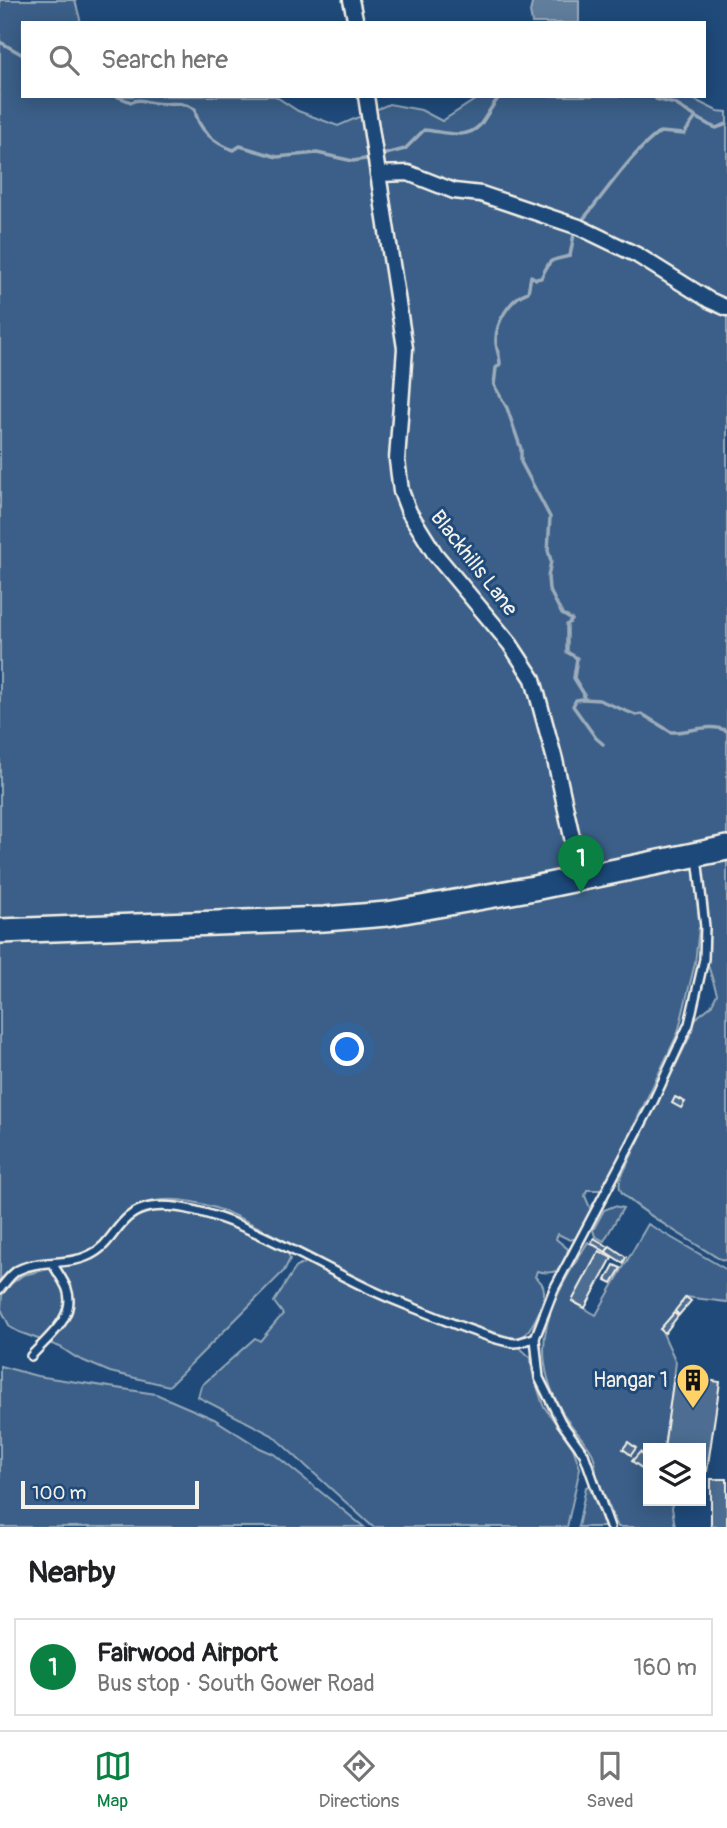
<!DOCTYPE html>
<html lang="en">
<head>
<meta charset="utf-8">
<style>
	:root { --surface:#fff; --page:#f6f6f6; --text:#202124; --muted:#757577; --line:#e0e0e0; --accent:#0b8043 }
	body { margin:0; font-family:Pangolin,sans-serif; background:var(--page); color:var(--text) }
	.controls { position:absolute; right:21px; bottom:21px; display:grid; overflow:hidden; border-radius:0px; box-shadow:0 4px 18px #0003 }
	.controls button { width:63px; height:63px; display:grid; place-items:center; padding:0; border:0; border-bottom:2px solid var(--line); background:var(--surface); color:var(--text); font:35px sans-serif }
	.scale { position:absolute; left:21px; bottom:18px; width:178px; box-sizing:border-box; padding-left:7px; border:4px solid #f4f1e8; border-top:0; font-size:19px; line-height:24px; white-space:nowrap; color:#f4f1e8; -webkit-text-stroke:5px #1f4a7a; paint-order:stroke }
	.you { position:absolute; left:348px; top:1050px; width:24px; height:24px; margin:-18px; border:5px solid #fff; border-radius:50%; background:#1a73e8; box-shadow:0 0 0 10px #1a73e833 }
	.badge { display:grid; place-items:center; width:46px; height:46px; border-radius:50%; background:var(--accent); color:#fff; font-size:23px; font-weight:700 }
	.pin { position:absolute; translate:-50% -58px; filter:drop-shadow(0 2px 4px #0008) }
	.pin::after { content:''; position:absolute; top:37px; width:24px; height:21px; background:inherit; clip-path:polygon(0 0,100% 0,50% 100%) }
	.list { margin:0; padding:0; list-style:none }
	h2 { display:flex; justify-content:space-between; align-items:center; height:91px; margin:0; padding:0 28px; font-size:30px }
	h2 small { font-size:23px; font-weight:400; color:var(--muted) }
	.list li { display:grid; grid-template-columns:46px 1fr auto; gap:21px; align-items:center; box-sizing:border-box; height:98px; margin:0 14px 14px; padding:0 14px; border:2px solid var(--line); border-radius:0px }
	.list b { display:block; font-size:26px; white-space:nowrap }
	.list p { margin:0; font-size:23px; white-space:nowrap; color:var(--muted) }
	.list em { font-size:23px; font-style:normal; color:var(--muted) }
	.icon { flex:none; width:38px; height:38px; fill:none; stroke:currentColor; stroke-width:2; stroke-linecap:round; stroke-linejoin:round }
	.map { position:relative; flex:none; width:727px; height:1527px; overflow:hidden }
	.search { position:absolute; background:var(--surface); box-shadow:0 4px 18px #0003; left:21px; right:21px; top:21px; height:77px; display:flex; align-items:center; gap:18px; box-sizing:border-box; padding:0 24px; border-radius:0px; color:var(--muted); font-size:26px }
	.sheet { height:203px; background:var(--surface) }
	nav { display:flex; justify-content:space-around; align-items:center; box-sizing:border-box; height:98px; border-top:2px solid var(--line); background:var(--surface); font-size:19px; color:var(--muted) }
	nav a { display:grid; justify-items:center; gap:4px }
	nav .on { color:var(--accent) }
	.map>svg:first-child { display:block }
</style>
</head>
<body>
<div class="map">
<svg width="727" height="1527" viewBox="0 0 727 1527">
	<rect width="100%" height="100%" fill="#1f4a7a"/>
	<filter id="ink" filterUnits="userSpaceOnUse"><feTurbulence type="fractalNoise" baseFrequency=".0143" numOctaves="2"/><feDisplacementMap in="SourceGraphic" scale="14" xChannelSelector="R" yChannelSelector="G"/><feConvolveMatrix kernelMatrix="1 2 1 2 8 2 1 2 1" color-interpolation-filters="sRGB"/></filter>
	<g filter="url(#ink)">
		<!-- green -->
		<g fill="#3a5f88" stroke="#97a8b8" stroke-width="2">
			<path d="M0 0H75L81 23H23V96H275L298 111 338 126 389 104 421 110 442 121 481 96H687L717 111 727 112V1261L718 1258C701 1247 627 1204 621 1191 618 1185 620 1180 622 1175L689 1038 696 1018 711 1006 717 994 708 965 709 927 699 928 695 963 678 1033 606 1185 599 1190H587L585 1196 591 1210 577 1238 570 1240 558 1234 556 1239 568 1249C564 1269 557 1276 537 1271L535 1277C540 1281 544 1284 544 1291 545 1304 531 1332 520 1338H513C472 1326 432 1313 393 1295 358 1278 323 1260 289 1243 246 1221 198 1191 149 1202 119 1208 114 1239 89 1251 83 1254 74 1255 68 1256 40 1261 22 1259 0 1280Z"/>
			<polygon points="614,1206 623,1208 604,1241 595,1236 593,1230 604,1210"/>
			<polygon points="149,1210 199,1213 265,1240 288,1253 290,1259 284,1271 169,1386 110,1372 77,1358 60,1347 19,1332 10,1327 1,1309 2,1295 11,1284 23,1275 92,1259 103,1251 115,1233 132,1217"/>
			<path d="M648 1224 727 1270V1302L686 1297 661 1329 676 1362 675 1370 664 1448H648V1501H671L675 1527H618C611 1510 603 1494 597 1477 594 1468 597 1459 591 1451 583 1438 570 1426 562 1412 524 1345 552 1300 588 1242L612 1256V1258L599 1251 572 1301 596 1315Z"/>
			<polygon points="307,1262 386,1302 465,1332 519,1347 531,1358 532,1370 543,1405 573,1448 580,1468 567,1527 373,1527 272,1435 198,1397 201,1386 255,1338 260,1341 283,1314 274,1302 296,1267"/>
			<polygon points="0,1366 37,1376 156,1394 214,1419 260,1448 274,1454 364,1527 0,1527"/>
			<polygon points="589,1486 605,1527 578,1527 586,1487"/>
		</g>
		<!-- water -->
		<polygon fill="#627e9d" stroke="#9cacbb" stroke-width="2" points="533,0 579,0 579,23 532,23 530,12"/>
		<g fill="none" stroke-linecap="round" stroke-linejoin="round">
			<!-- stream -->
			<g stroke="#9cacbb" stroke-width="3.5">
				<polyline points="0,42 23,55"/>
				<path d="M116 96 131 102C140 98 144 102 154 103 170 106 178 99 195 109 197 129 215 144 234 150L240 146 277 157 317 153 353 161 371 158"/>
				<polyline points="654,96 656,99 675,104 709,125 716,128 727,124"/>
				<path d="M378 156 405 149 424 130C442 131 466 141 480 125 487 116 492 105 500 96"/>
				<path d="M584 218C609 189 629 155 660 132L684 134 696 117"/>
				<path d="M574 234 570 256C547 262 552 257 541 278L536 279 531 276 528 292C510 298 495 323 496 342 496 349 500 356 500 364L496 368 494 385 507 408 521 449V462L550 517 548 550 551 561 548 577 549 589 562 614 572 620 567 625V652L577 658 574 678 584 694 583 699 576 700 573 706 596 738 603 744"/>
				<path d="M583 699 599 700 636 715 642 714 671 732C690 733 709 722 727 731"/>
			</g>
		</g>
		<!-- building -->
		<g fill="#4d6e92" stroke="#f4f1e8" stroke-width="2">
			<polygon points="675,1097 685,1102 681,1108 672,1103"/>
			<polygon points="594,1238 609,1247 606,1252 591,1243"/>
			<polygon points="610,1246 626,1257 623,1263 606,1252"/>
			<polygon points="599,1251 612,1258 585,1308 572,1301"/>
			<polygon points="614,1265 621,1268 612,1283 606,1280"/>
			<polygon points="686,1297 691,1301 679,1315 675,1311"/>
			<polygon points="674,1313 678,1316 665,1333 660,1329"/>
			<polygon points="674,1375 720,1382 707,1471 701,1470 701,1448 664,1448"/>
			<polygon points="628,1442 636,1448 631,1455 623,1449"/>
			<polygon points="640,1452 648,1458 648,1462 643,1469 632,1461"/>
			<rect x="711" y="1479" width="16" height="48"/>
		</g>
		<g fill="none" stroke-linecap="round" stroke-linejoin="round">
			<defs>
				<g id="lane">
					<path d="M0 1289C5 1283 11 1274 18 1270 40 1259 68 1266 90 1255 116 1243 117 1212 151 1207 211 1198 314 1264 371 1290 395 1301 420 1310 444 1320 459 1326 501 1342 515 1343 521 1343 529 1339 535 1338"/>
					<path d="M31 1356C47 1338 77 1317 67 1289 64 1281 57 1272 53 1264"/>
					<polyline points="610,1527 584,1454 561,1422 539,1378 535,1338 554,1289 652,1104 689,1024 704,959 705,927 697,857"/>
				</g>
				<g id="street">
					<polyline points="351,0 356,23"/>
					<polyline points="366,96 405,348 397,460 401,491 409,512 435,554 510,644 533,679 555,760 581,878"/>
					<polyline points="378,174 408,173 454,191 481,194 579,227 637,255 709,300 727,308"/>
				</g>
				<polyline id="primary" points="0,931 324,919 387,914 534,888 727,848"/>
			</defs>
			<!-- lane casing -->
			<use href="#lane" stroke="#f4f1e8" stroke-width="12"/>
			<!-- street casing -->
			<use href="#street" stroke="#f4f1e8" stroke-width="19"/>
			<!-- primary casing -->
			<use href="#primary" stroke="#f4f1e8" stroke-width="28"/>
			<!-- lane -->
			<use href="#lane" stroke="#1f4a7a" stroke-width="7"/>
			<!-- street -->
			<use href="#street" stroke="#1f4a7a" stroke-width="14"/>
			<!-- primary -->
			<use href="#primary" stroke="#1f4a7a" stroke-width="23"/>
		</g>
	</g>
	<!-- icons -->
	<defs>
		<symbol id="building-pin" viewBox="-11 -11 22 30"><path d="M0 17L-7.5 6A9.5 9.5 0 1 1 7.5 6Z" fill="#ffd166" stroke="#1f4a7a"/><path d="M-4-6H4V6H1V3H-1V6H-4ZM-2.5-4.3h1.7v1.8h-1.7ZM.8-4.3h1.7v1.8H.8ZM-2.5-1h1.7V.8h-1.7ZM.8-1h1.7V.8H.8Z" fill="#111"/></symbol>
	</defs>
	<g fill-rule="evenodd">
		<use href="#building-pin" x="674" y="1361" width="38" height="52"/>
	</g>
	<g text-anchor="middle" dominant-baseline="central" stroke-width="6" stroke-linejoin="round" paint-order="stroke">
		<!-- street labels -->
		<g font-size="21" fill="#f4f1e8" stroke="#1f4a7a">
			<text transform="translate(474 563) rotate(52)">Blackhills Lane</text>
		</g>
		<!-- poi labels -->
		<g font-size="21" fill="#f4f1e8" stroke="#1f4a7a" text-anchor="end">
			<text x="668" y="1380">Hangar 1</text>
		</g>
	</g>
</svg>
<div class="controls">
<button><svg class="icon" aria-label="layers" viewBox="0 0 24 24"><path d="M12 4l9 5-9 5-9-5zM3 14l9 5 9-5"/></svg></button>
</div>
<div class="scale">100 m</div>
<div class="you"></div>
<div class="pin badge" style="left:581px;top:893px">1</div>
<div class="search"><svg class="icon" aria-label="search" viewBox="0 0 24 24"><circle cx="10" cy="10" r="6"/><path d="M15 15l6 6"/></svg>Search here</div>
</div>
<section class="sheet">
<h2>Nearby<small></small></h2>
<ul class="list">
<li><span class="badge">1</span><div><b>Fairwood Airport</b><p>Bus stop · South Gower Road</p></div><em>160 m</em></li>
</ul>
</section>
<nav>
<a class="on"><svg class="icon" aria-label="map" viewBox="0 0 24 24"><path d="M3 6l6-2 6 2 6-2v14l-6 2-6-2-6 2zM9 4v14M15 6v14"/></svg>Map</a>
<a><svg class="icon" aria-label="directions" viewBox="0 0 24 24"><path d="M12 3l9 9-9 9-9-9zM9 14v-3h6M13 9l2 2-2 2"/></svg>Directions</a>
<a><svg class="icon" aria-label="saved" viewBox="0 0 24 24"><path d="M7 4h10v16l-5-4-5 4z"/></svg>Saved</a>
</nav>
</body>
</html>
